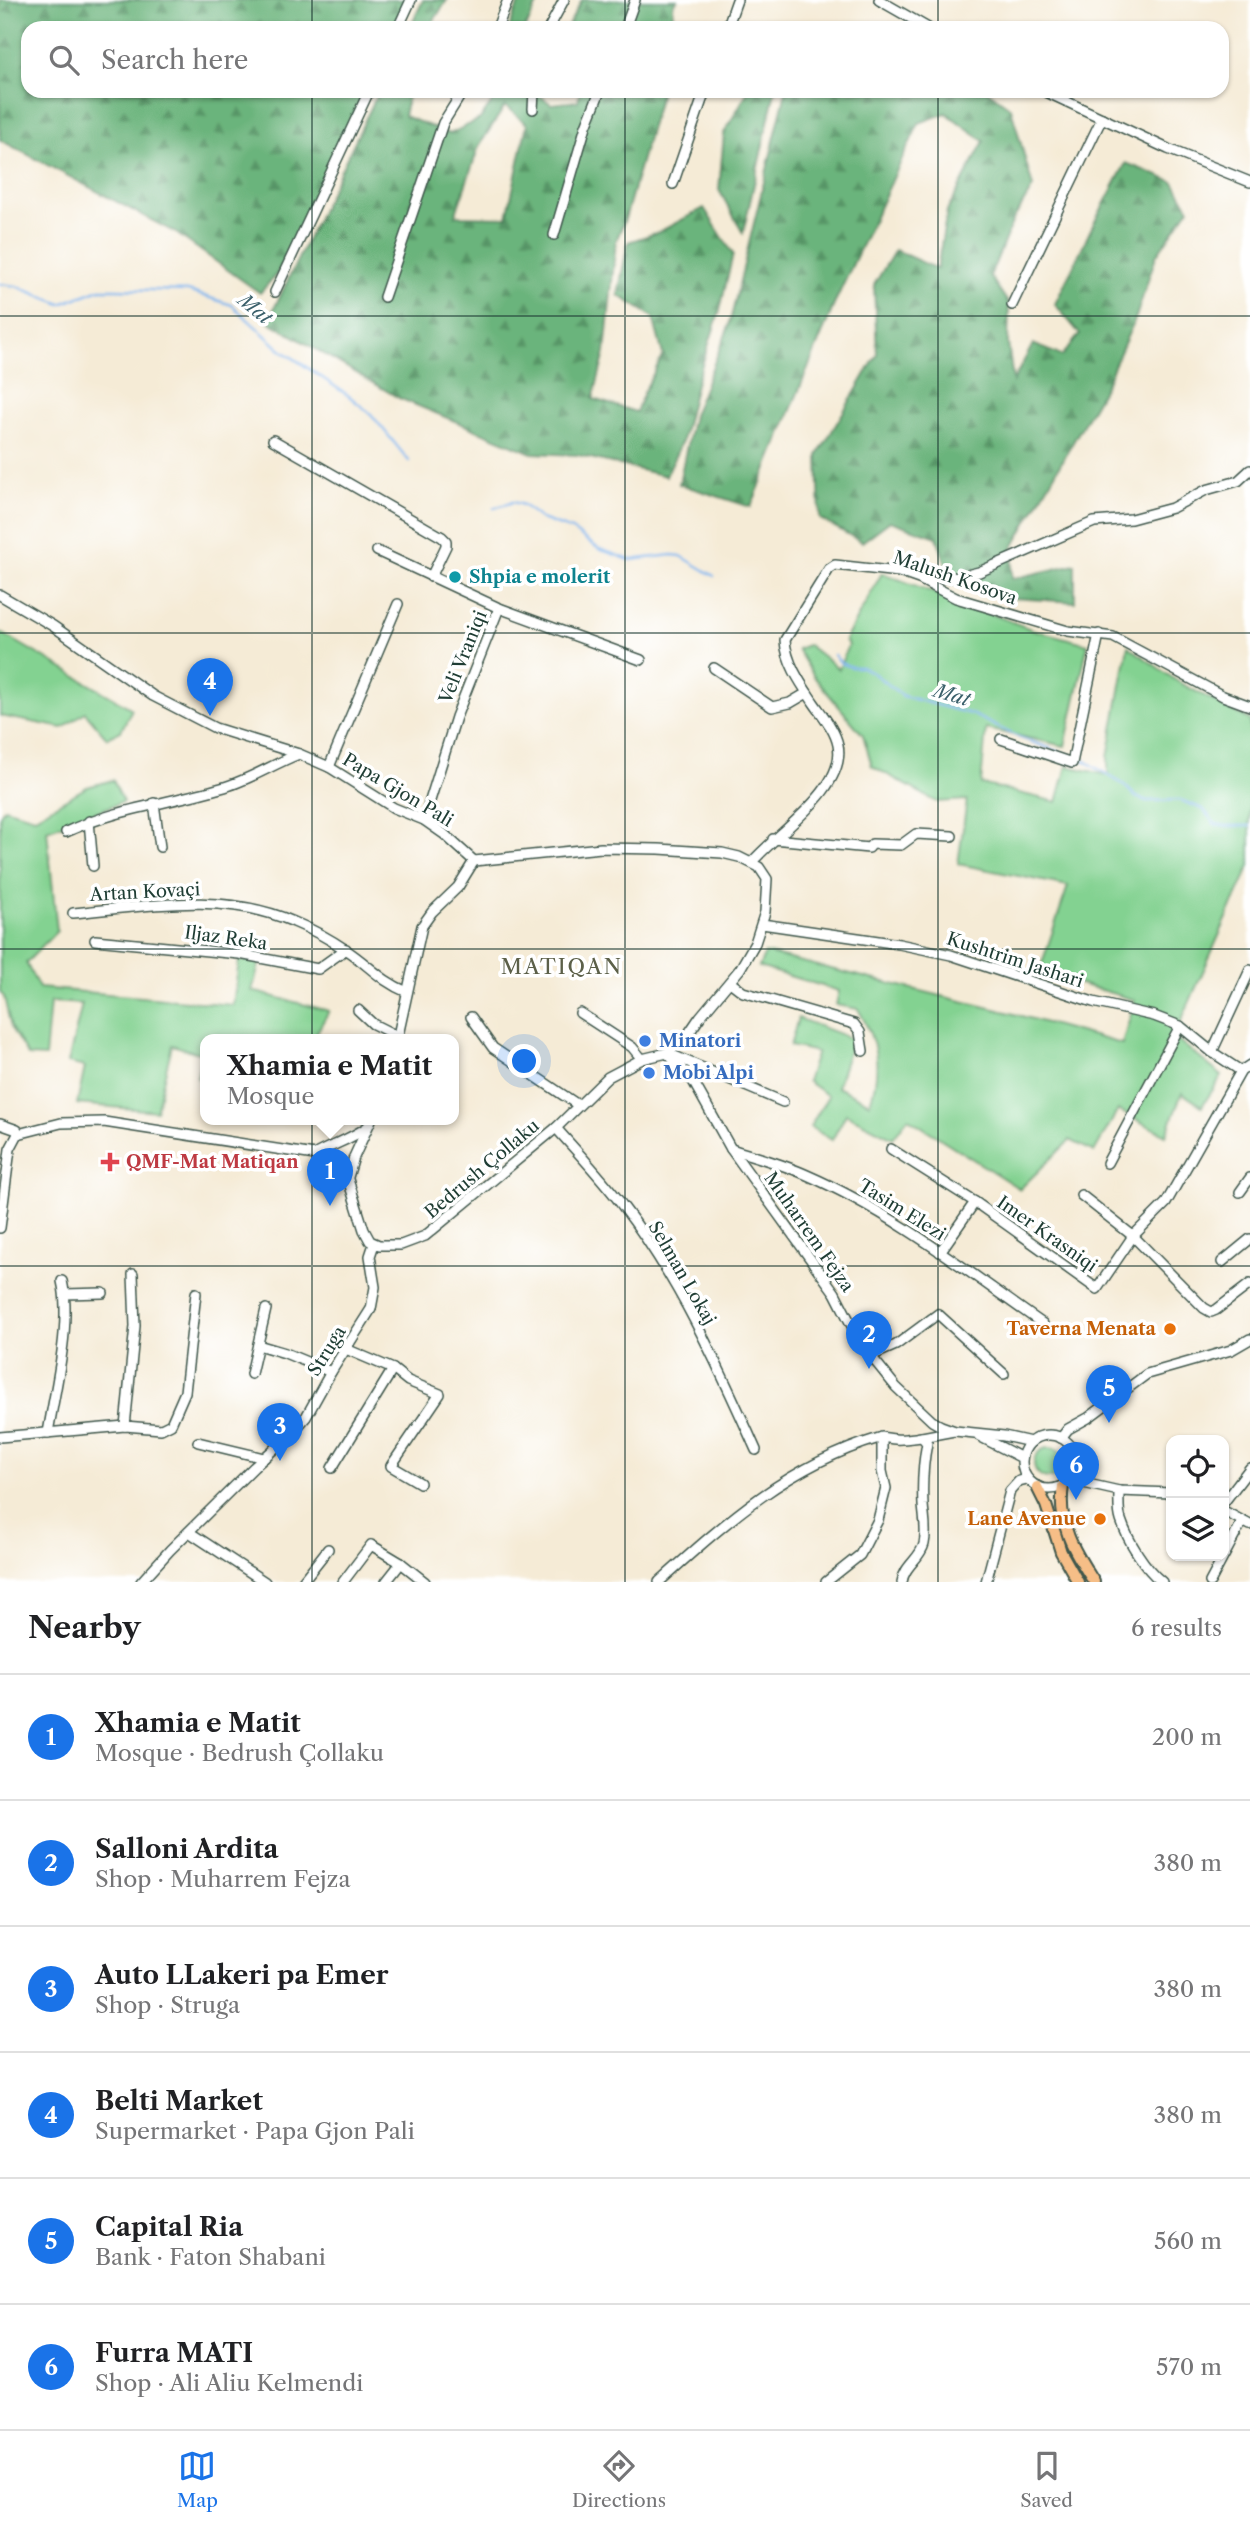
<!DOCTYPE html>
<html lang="en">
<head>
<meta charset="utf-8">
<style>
	:root { --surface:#fff; --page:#f6f6f6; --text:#202124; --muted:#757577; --line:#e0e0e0; --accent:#1a73e8 }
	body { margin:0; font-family:"Libre Caslon Text",serif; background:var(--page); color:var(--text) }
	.controls { position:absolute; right:21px; bottom:21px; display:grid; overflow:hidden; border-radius:14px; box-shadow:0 2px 5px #0004 }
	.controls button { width:63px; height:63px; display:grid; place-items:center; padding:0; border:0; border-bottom:2px solid var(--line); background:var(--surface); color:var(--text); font:35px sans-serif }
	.you { position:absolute; left:525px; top:1062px; width:24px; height:24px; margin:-18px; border:5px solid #fff; border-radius:50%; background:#1a73e8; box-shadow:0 0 0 10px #1a73e833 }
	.badge { display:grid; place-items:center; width:46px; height:46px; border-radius:50%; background:var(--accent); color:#fff; font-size:23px; font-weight:700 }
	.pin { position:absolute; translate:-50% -58px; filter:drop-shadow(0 2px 4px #0008) }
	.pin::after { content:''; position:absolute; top:37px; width:24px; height:21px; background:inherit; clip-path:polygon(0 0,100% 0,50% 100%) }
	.popup { position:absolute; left:200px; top:1034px; width:259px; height:91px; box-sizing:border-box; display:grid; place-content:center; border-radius:14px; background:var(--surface); filter:drop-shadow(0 2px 5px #0005); font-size:23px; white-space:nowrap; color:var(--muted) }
	.popup b { font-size:26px; color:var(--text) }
	.popup::after { content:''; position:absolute; left:50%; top:100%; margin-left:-14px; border:14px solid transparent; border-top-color:var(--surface) }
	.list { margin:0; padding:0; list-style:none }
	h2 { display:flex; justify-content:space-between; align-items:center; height:91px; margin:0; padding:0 28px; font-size:30px }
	h2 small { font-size:23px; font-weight:400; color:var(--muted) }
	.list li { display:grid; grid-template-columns:46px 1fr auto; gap:21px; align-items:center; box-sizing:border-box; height:126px; padding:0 28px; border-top:2px solid var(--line) }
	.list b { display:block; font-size:26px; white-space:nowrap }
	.list p { margin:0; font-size:23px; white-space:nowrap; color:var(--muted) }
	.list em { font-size:23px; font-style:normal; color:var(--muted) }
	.icon { flex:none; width:38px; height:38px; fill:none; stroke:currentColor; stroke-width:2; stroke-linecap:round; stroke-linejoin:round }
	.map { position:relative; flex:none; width:1250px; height:1582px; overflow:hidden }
	.search { position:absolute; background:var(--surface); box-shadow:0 2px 5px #0004; left:21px; right:21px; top:21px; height:77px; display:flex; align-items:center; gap:18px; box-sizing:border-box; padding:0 24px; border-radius:21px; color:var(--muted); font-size:26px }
	.sheet { height:847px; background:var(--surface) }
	nav { display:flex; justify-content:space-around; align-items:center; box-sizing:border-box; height:98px; border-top:2px solid var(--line); background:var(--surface); font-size:19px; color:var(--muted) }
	nav a { display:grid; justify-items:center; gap:4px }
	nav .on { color:var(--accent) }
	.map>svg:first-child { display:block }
</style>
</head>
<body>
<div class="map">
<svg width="1250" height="1582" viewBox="0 0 1250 1582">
	<defs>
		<pattern id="forest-firs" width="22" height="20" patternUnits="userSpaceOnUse" patternTransform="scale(1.75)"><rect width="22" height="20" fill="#6ab47b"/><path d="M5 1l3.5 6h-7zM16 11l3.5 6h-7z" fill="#579466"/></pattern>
	</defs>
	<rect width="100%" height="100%" fill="#fff"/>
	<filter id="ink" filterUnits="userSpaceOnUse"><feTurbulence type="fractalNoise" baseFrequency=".0143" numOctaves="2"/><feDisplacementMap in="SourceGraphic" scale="14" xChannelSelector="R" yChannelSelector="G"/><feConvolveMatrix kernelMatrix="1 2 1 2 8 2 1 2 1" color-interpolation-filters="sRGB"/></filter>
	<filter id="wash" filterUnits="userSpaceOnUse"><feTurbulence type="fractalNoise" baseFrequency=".00686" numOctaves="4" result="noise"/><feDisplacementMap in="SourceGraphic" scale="28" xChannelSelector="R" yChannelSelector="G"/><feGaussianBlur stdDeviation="1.57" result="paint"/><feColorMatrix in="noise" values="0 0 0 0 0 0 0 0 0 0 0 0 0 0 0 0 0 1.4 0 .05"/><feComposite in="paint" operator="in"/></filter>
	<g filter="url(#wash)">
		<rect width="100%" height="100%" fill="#f5ebd6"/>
		<!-- grass -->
		<g fill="#83d291" stroke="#518862" stroke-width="2">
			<path d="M882 573 1031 629 1088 644 1065 746 986 729 981 784 1057 802 1067 766 1108 775V757L1128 646 1178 682 1250 720V866L1174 1037 1222 1076 1202 1106 1182 1093 1166 1135 1118 1110 1094 1152 1070 1140 1020 1189 908 1118 893 1138 846 1114 832 1140 810 1127 828 1096 807 1081 817 1052 790 1046 798 1018 853 1039 837 1087 870 1103C882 1067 877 1041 858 1009L836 1005 839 991 759 967 765 953 1007 1012 1122 1044 1135 1000 1039 972 1068 886 958 864 967 800 937 802 872 766 863 735 815 678 797 649 808 645 839 669 848 645 845 640Z"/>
			<polygon points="0,632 132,709 121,731 107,738 85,712 63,728 0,716"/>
			<polygon points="113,780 123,802 47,830 57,931 26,963 39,988 233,1005 239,960 260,962 252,991 329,1011 316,1034 326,1040 206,1040 206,1080 197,1078 202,1054 172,1045 156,1111 77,1104 85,1067 68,1063 82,1004 50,1002 45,1057 28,1056 11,1028 4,997 0,992 0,815 4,808 35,817 87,787"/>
			<circle cx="1049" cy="1463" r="15"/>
		</g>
		<!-- forest -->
		<g fill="url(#forest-firs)" stroke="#447858" stroke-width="2" fill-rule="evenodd">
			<polygon points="0,0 409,0 398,28 28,28 28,91 367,91 277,274 260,293 176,233 0,140"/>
			<polygon points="423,0 447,0 429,28 410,28"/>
			<polygon points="520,0 539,0 526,28 509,28"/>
			<polygon points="582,0 677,0 673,5 673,28 567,28"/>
			<path d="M379 91H409L404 116 450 134 480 119 500 91H534L551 104 578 101 580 91H661L625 219 616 241 605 353 593 399 636 412 644 392 663 355 653 317 618 295 628 242 659 232 704 208 733 254 720 310 697 380 682 441 666 476 578 455 532 453 399 398 268 321ZM505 106 527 124 507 217 455 216 479 146Z"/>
			<polygon points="748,91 775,91 743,233 719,190 724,133"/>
			<polygon points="786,91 988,91 1011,108 1033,187 1013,220 990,276 1009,304 1008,343 1013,381 1033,344 1062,356 1080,334 1055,304 1092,227 1126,163 1174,182 1189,208 1156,256 1136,317 1105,386 1012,549 1012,579 1075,564 1075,602 1012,598 951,580 937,537 890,521 862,542 820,519 818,455 877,355 874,285 895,250 937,269 947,211 984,141 946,113 919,123 836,300 751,507 679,484 693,415 729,326"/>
		</g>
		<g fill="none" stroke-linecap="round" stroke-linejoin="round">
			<!-- stream -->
			<g stroke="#7db3ec" stroke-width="2.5">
				<polyline points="0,284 16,286 61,304 100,289 116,289 188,291 232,305 280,349 349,396 371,414 409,461"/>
				<polyline points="494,508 513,502 523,505 541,519 572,530 599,549 630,560 672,555 681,556 714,576"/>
				<polyline points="834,655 841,663 851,667 862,667 873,673 903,696 971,714 1018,737 1068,755"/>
				<polyline points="1079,757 1124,785 1136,797 1147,801 1180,800 1203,809 1215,824 1225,826 1250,826"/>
			</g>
		</g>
	</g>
	<g filter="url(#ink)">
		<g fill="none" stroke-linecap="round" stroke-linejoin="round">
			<defs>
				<g id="minor">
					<polyline points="879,0 928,28"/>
					<polyline points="398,28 411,0"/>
					<polyline points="497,28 508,0"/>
					<polyline points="549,28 564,0"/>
					<polyline points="625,28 635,0"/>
					<polyline points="727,28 737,0"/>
					<polyline points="1044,91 1168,149 1250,182"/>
					<polyline points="533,109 534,91"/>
					<polyline points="673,184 705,91"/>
					<polyline points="554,235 586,126 600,91"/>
					<polyline points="275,292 369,91"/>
					<polyline points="384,297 443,123 463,91"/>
					<polyline points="1012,305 1102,118"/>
					<polyline points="273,440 442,537 446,541 446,546 431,577"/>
					<polyline points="377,551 499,608 641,660"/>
					<polyline points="921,579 958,577 979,572 1094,522 1131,519 1172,508 1206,490 1238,481 1250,470"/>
					<polyline points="0,595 53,626 153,696 215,728 299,754 329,767 394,808 424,820 444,834 474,861 601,848 659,849 722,853 739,857 759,867 767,879 765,912 755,943 740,969 700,1017 687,1036 667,1053 642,1059 608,1077 556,1128 425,1236 401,1245 379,1245 370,1241 364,1230 345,1170 331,1159 321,1156 104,1122 61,1123 18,1134"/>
					<polyline points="714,668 772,707 790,703 807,693"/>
					<polyline points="1001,739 1072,763 1099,634"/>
					<polyline points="329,767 398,604"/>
					<polyline points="154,803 160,847"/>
					<polyline points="424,820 456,717 499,608"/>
					<polyline points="89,821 93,866"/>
					<path d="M66 832C116 809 169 803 221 788 248 781 273 764 299 754"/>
					<polyline points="773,839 869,848 872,844 901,845 916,834 952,836"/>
					<path d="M752 862C778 832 847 788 838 745 835 730 823 716 814 703 802 685 786 663 785 640L829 569 835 565 899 572 919 579 956 598 1068 631 1113 637 1223 696 1250 706"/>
					<path d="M73 913C146 906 224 891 294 922 311 929 330 939 346 950 369 965 379 980 407 992"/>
					<polyline points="762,924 899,944 951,955 1093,1002 1154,1016 1180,1026 1212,1052 1241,1071"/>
					<polyline points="95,940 239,954 318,969 346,949"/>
					<polyline points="730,982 743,992 854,1024 860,1032 863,1051"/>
					<polyline points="358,1010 373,1024 397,1036"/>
					<polyline points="580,1013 632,1047 642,1059"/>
					<polyline points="471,1017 493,1048 578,1105"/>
					<polyline points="397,1040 422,926 432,912 458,887 474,861"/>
					<polyline points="1212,1052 1250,970"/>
					<polyline points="667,1053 693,1081 731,1149 835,1293 852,1326 871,1356 896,1387 932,1421 941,1426 955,1431 1004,1436 1031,1442"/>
					<polyline points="672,1055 783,1102"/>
					<polyline points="0,1124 17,1130 18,1134"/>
					<path d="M556 1128C578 1153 602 1178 622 1205 678 1277 719 1367 756 1450"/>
					<path d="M731 1149C756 1157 783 1164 807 1175 892 1212 967 1271 1043 1324"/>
					<polyline points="891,1149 975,1202 1097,1289 1133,1236 1166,1203 1241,1071 1250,1065"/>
					<path d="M314 1155C331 1145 349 1140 366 1128"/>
					<polyline points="1107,1163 1180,1026"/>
					<polyline points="348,1177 354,1157 371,1120"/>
					<polyline points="1240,1192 1250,1178"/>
					<polyline points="1081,1195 1133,1236 1204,1308 1211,1312 1216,1310 1250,1284"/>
					<polyline points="0,1228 10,1149 18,1134"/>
					<polyline points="940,1252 975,1202"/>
					<polyline points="1222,1262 1250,1239"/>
					<polyline points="65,1294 103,1293"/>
					<polyline points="258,1345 285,1353 331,1372"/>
					<polyline points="346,1349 393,1369 408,1381 440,1394 391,1466 420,1483"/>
					<polyline points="871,1356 896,1345 938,1314 1004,1374"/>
					<polyline points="251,1374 266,1309"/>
					<polyline points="125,1426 135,1326 133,1274"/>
					<path d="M48 1433C55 1389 72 1323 62 1281"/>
					<circle cx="1049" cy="1462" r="27"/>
					<polyline points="979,1436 1022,1458"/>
					<polyline points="0,1437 125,1426 161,1429 171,1424 185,1392 196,1293"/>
					<polyline points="1061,1438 1068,1429 1088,1418 1147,1374 1231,1350 1250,1339"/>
					<polyline points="198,1442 264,1458"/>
					<polyline points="332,1468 393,1369"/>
					<polyline points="1070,1480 1119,1491 1171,1493"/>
					<path d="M1119 1491C1119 1501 1118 1511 1121 1520 1128 1541 1145 1569 1162 1582"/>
					<polyline points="1224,1502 1250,1468"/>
					<polyline points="1224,1511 1250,1525"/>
					<polyline points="189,1532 265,1582"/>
					<polyline points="141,1582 170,1550 254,1467 293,1432 306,1417 331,1372 371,1309 375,1287 370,1256 374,1244"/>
					<polyline points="302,1582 328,1549"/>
					<polyline points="343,1582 371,1545 401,1563 425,1582"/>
					<polyline points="386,1582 401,1563"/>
					<path d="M659 1582C727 1521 789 1465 879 1438 884 1436 889 1439 895 1439 903 1440 913 1438 922 1437"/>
					<polyline points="826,1582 860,1555 878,1520 886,1488 882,1471 882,1437"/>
					<path d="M902 1582C904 1566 920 1559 924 1544 927 1531 924 1518 923 1505 922 1485 923 1463 927 1443L922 1437 954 1431"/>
					<polyline points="986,1582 1010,1491 1019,1481 1027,1479"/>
					<polyline points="1210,1582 1242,1522"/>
				</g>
				<g id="major">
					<path d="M1063 1486C1057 1524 1074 1551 1094 1582"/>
					<polyline points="1037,1487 1046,1505 1061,1552 1078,1582"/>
				</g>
			</defs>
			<!-- minor casing -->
			<use href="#minor" stroke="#3f574c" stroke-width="12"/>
			<!-- major casing -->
			<use href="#major" stroke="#3f574c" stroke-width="14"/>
			<!-- minor -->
			<use href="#minor" stroke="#fff" stroke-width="9"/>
			<!-- major -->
			<use href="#major" stroke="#f6be87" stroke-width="10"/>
		</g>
	</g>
	<!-- grid -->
	<path fill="none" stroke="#1f3d34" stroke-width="2" stroke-opacity="0.55" d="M312 0V28M625 0V28M938 0V28M312 91V1582M625 91V1582M938 91V1582M0 316H1250M0 633H1250M0 949H1250M0 1266H1250"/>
	<!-- markers -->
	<circle fill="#0f9aa8" stroke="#fff" stroke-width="2.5" cx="455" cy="577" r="7"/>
	<g fill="#3f7fe0" stroke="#fff" stroke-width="2.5">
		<circle cx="645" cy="1041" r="7"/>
		<circle cx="649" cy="1073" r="7"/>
	</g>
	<path fill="#e0444e" stroke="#fff" stroke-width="2.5" d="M106.5 1151.5h7v7h7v7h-7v7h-7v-7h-7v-7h7z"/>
	<g fill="#e8710a" stroke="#fff" stroke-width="2.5">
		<circle cx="1170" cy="1329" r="7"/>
		<circle cx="1100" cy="1519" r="7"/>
	</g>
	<g text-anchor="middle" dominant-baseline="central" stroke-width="7" stroke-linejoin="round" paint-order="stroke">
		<!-- culture labels -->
		<g font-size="18" font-weight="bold" fill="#0d838f" stroke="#fff" text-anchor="start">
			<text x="469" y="577">Shpia e molerit</text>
		</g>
		<!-- street labels -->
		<g font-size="18" fill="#1f3d34" stroke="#fff">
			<text transform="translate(955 578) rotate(19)">Malush Kosova</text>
			<text transform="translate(463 657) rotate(-68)">Veli Vraniqi</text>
			<text transform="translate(398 790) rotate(31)">Papa Gjon Pali</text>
			<text transform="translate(145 892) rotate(-3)">Artan Kovaçi</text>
			<text transform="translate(226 938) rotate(8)">Iljaz Reka</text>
			<text transform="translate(1015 960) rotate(18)">Kushtrim Jashari</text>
			<text transform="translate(482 1169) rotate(-40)">Bedrush Çollaku</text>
			<text transform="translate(902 1210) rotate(32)">Tasim Elezi</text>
			<text transform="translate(809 1232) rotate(55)">Muharrem Fejza</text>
			<text transform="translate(1047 1234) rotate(35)">Imer Krasniqi</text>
			<text transform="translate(682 1273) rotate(60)">Selman Lokaj</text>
			<text transform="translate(327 1351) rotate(-58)">Struga</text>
		</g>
		<!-- shop labels -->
		<g font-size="18" font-weight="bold" fill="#366cbe" stroke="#fff" text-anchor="start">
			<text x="659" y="1041">Minatori</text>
			<text x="663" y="1073">Mobi Alpi</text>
		</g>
		<!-- health labels -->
		<g font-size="18" font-weight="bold" fill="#be3a42" stroke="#fff" text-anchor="start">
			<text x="126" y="1162">QMF-Mat Matiqan</text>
		</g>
		<!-- food labels -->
		<g font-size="18" font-weight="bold" fill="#c56008" stroke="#fff" text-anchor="end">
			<text x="1156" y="1329">Taverna Menata</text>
			<text x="1086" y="1519">Lane Avenue</text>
		</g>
		<!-- water labels -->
		<g font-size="19" font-style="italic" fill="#3b606b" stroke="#fff">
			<text transform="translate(255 309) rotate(39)">Mat</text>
			<text transform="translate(952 695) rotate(16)">Mat</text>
		</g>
		<!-- quarter labels -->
		<g font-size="21" letter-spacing="2" fill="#5c6049" stroke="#fff">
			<text x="562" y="966">MATIQAN</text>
		</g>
	</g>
</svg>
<div class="controls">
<button><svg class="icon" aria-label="locate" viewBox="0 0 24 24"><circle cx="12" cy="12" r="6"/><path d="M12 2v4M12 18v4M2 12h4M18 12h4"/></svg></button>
<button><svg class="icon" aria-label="layers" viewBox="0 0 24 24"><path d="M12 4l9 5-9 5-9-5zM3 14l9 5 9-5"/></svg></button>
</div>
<div class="you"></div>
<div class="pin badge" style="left:330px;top:1206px">1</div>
<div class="popup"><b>Xhamia e Matit</b>Mosque</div>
<div class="pin badge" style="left:869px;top:1369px">2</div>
<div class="pin badge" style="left:280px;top:1461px">3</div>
<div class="pin badge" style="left:210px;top:716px">4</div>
<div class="pin badge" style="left:1109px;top:1423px">5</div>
<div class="pin badge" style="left:1076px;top:1500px">6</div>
<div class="search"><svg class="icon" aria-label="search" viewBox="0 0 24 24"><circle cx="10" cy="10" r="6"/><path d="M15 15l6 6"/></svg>Search here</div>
</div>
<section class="sheet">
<h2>Nearby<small>6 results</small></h2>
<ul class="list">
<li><span class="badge">1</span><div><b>Xhamia e Matit</b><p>Mosque · Bedrush Çollaku</p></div><em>200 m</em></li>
<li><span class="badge">2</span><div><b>Salloni Ardita</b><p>Shop · Muharrem Fejza</p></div><em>380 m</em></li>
<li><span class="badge">3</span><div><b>Auto LLakeri pa Emer</b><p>Shop · Struga</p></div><em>380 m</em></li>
<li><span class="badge">4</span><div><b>Belti Market</b><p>Supermarket · Papa Gjon Pali</p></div><em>380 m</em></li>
<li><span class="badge">5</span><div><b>Capital Ria</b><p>Bank · Faton Shabani</p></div><em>560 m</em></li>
<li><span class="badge">6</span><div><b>Furra MATI</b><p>Shop · Ali Aliu Kelmendi</p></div><em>570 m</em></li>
</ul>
</section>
<nav>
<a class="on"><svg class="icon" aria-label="map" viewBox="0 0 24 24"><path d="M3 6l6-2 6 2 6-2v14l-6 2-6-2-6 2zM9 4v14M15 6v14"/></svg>Map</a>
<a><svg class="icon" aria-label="directions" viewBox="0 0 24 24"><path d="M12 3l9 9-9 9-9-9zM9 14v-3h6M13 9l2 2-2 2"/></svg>Directions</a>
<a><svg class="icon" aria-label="saved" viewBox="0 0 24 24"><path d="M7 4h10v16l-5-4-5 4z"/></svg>Saved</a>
</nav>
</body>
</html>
